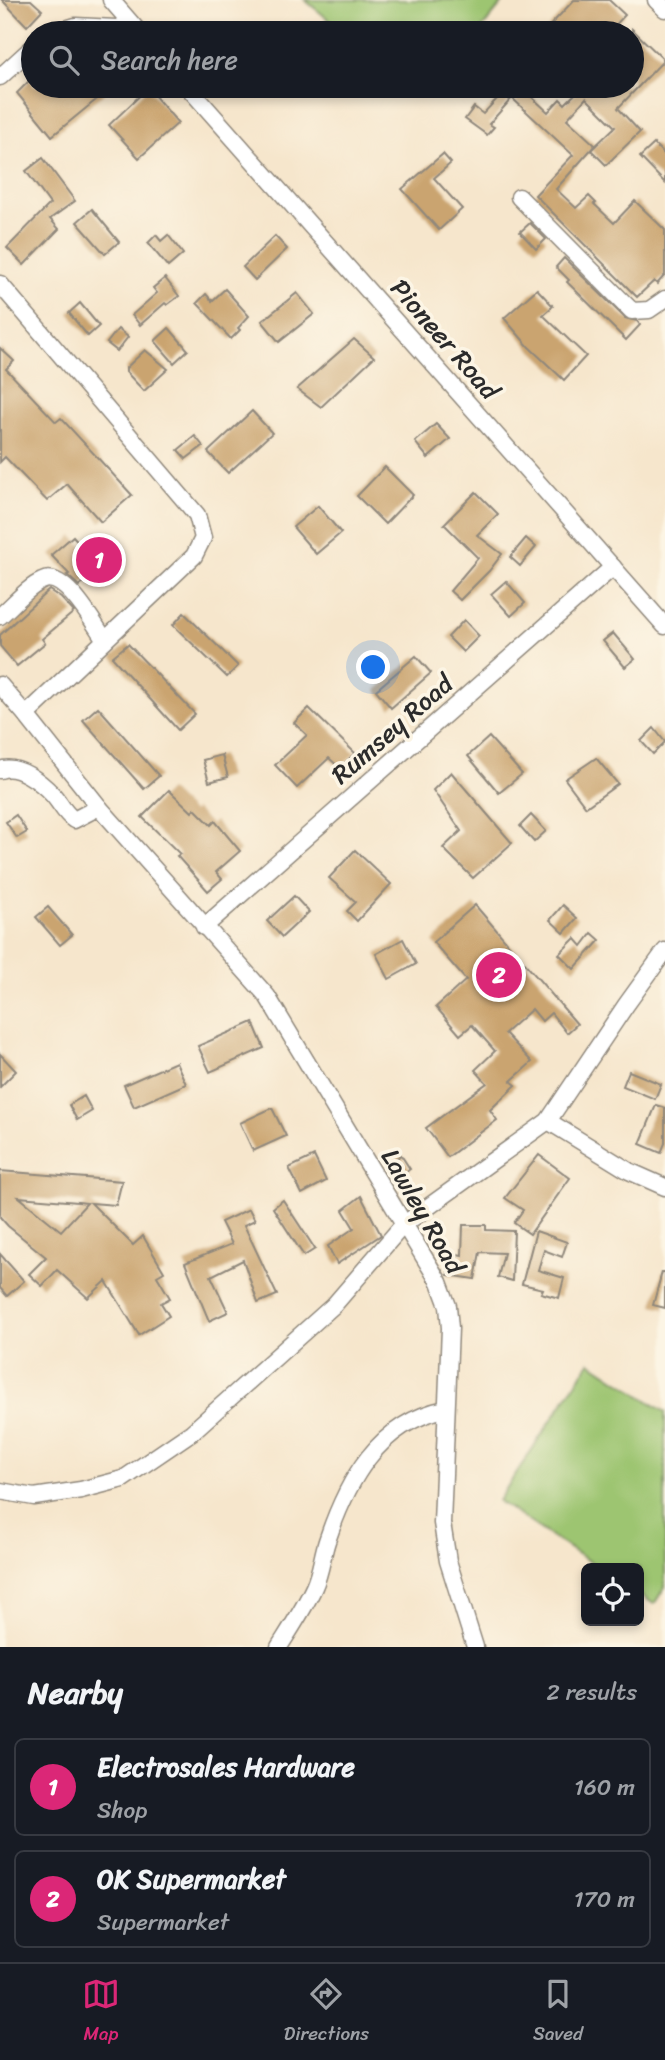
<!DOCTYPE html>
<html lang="en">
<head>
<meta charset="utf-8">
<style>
	:root { --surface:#171b24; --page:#20242c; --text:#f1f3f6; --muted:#9ea1a6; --line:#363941; --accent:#db2777 }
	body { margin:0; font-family:Sriracha,sans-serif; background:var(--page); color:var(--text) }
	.controls { position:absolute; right:21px; bottom:21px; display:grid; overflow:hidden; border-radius:10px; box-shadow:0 4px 10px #0003 }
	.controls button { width:63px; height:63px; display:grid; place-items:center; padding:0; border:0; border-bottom:2px solid var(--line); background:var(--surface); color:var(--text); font:35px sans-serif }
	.you { position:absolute; left:374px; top:668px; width:24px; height:24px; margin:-18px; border:5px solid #fff; border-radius:50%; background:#1a73e8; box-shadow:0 0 0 10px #1a73e833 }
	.badge { display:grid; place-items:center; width:46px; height:46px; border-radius:50%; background:var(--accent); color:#fff; font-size:23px; font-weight:700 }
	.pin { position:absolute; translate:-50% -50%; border:4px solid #fff; box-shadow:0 2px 7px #0006 }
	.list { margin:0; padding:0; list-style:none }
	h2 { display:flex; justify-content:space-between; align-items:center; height:91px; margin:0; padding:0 28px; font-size:30px }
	h2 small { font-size:23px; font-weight:400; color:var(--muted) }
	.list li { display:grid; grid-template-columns:46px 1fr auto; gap:21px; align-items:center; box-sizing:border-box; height:98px; margin:0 14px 14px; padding:0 14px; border:2px solid var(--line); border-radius:10px }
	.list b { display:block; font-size:26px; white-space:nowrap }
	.list p { margin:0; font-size:23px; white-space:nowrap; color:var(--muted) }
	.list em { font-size:23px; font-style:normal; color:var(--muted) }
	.icon { flex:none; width:38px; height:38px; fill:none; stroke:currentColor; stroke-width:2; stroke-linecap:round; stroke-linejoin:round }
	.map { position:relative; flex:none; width:665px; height:1647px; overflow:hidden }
	.search { position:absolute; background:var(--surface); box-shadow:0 4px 10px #0003; left:21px; right:21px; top:21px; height:77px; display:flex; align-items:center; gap:18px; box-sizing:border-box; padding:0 24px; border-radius:38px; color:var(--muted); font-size:26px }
	.sheet { height:315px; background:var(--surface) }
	nav { display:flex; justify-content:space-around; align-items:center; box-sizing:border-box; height:98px; border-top:2px solid var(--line); background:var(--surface); font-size:19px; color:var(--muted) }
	nav a { display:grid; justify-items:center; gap:4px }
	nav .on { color:var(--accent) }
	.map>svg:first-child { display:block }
</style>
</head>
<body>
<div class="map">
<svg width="665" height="1647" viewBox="0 0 665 1647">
	<rect width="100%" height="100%" fill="#fcf5e5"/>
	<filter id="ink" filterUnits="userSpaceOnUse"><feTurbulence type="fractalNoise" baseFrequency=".0143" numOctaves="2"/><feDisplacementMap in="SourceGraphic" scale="14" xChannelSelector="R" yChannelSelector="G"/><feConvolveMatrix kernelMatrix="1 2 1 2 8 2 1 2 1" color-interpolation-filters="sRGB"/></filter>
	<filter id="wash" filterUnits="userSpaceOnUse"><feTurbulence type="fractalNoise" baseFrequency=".00686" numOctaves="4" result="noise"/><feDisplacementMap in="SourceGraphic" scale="28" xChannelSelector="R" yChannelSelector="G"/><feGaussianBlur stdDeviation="1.57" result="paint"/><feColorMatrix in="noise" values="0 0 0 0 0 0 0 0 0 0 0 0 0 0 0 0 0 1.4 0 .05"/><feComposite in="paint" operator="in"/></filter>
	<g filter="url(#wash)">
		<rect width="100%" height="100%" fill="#f6e6cc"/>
		<!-- green -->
		<g fill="#9dc571" stroke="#64784e" stroke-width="2">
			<polygon points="305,0 505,0 478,33 345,33"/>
			<polygon points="590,1362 665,1412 665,1587 654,1604 639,1594 639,1568 599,1568 498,1501"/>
		</g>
		<g id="blocks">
			<!-- building -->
			<g fill="#caa46f" fill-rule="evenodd">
				<polygon points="2,0 31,0 42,10 27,26"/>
				<polygon points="574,0 609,0 625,15 608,33 543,33"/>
				<polygon points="632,29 664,60 618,108 640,132 606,165 591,150 615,127 586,98 567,119 595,145 556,189 576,208 589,196 596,203 594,204 614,223 635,201 665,230 665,275 657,284 654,281 637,297 535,195 573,155 512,98 489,124 494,127 487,135 465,119 474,107 483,114 509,86 520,86 548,112 560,99 565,104 583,86 632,86"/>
				<polygon points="33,77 33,86 102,86 107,91 52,136 17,93"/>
				<polygon points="148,88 178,123 139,158 109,125"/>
				<polygon points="654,144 665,155 665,183 640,157"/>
				<polygon points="443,154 451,163 434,178 462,209 439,230 402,189"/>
				<polygon points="43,158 75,201 50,219 59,229 24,265 7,248 50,204 26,171"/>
				<polygon points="92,209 119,242 105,254 77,222"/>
				<polygon points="530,223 546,239 536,249 520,232"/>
				<polygon points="156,235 161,241 168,235 183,254 168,267 148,243"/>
				<polygon points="275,236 287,249 255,280 243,267"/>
				<polygon points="564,258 625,318 637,321 640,325 626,340 567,282 569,280 556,267"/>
				<polygon points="165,278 179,296 167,305 165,303 140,325 132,315 157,293 153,288"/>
				<polygon points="225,289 249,316 238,328 240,330 231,339 197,303 206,294 212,301"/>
				<polygon points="537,289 553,306 543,315 586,356 564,380 529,347 504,318"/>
				<polygon points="297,293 314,314 279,342 262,321"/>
				<polygon points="80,303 99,326 88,336 69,313"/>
				<polygon points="169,328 188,350 174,363 155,341"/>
				<polygon points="118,329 128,337 117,351 107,343"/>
				<polygon points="354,339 374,357 321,407 297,389"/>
				<polygon points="0,348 14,361 6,369 56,422 61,418 132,495 101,522 67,484 47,501 5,457 0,462"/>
				<polygon points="145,350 168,369 144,391 126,372 126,368"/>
				<polygon points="252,411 272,433 228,473 208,452"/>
				<polygon points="436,424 450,439 428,458 415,442"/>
				<polygon points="195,436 203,446 186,459 178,450"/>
				<polygon points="385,467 413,495 385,524 357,496"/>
				<polygon points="476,492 498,514 477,535 502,554 489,571 460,600 450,591 478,558 444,524"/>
				<polygon points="318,506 341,533 316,554 293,527"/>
				<polygon points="73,536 100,566 79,586 67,575 69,574 51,555"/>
				<polygon points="526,538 536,547 520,566 510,557"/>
				<polygon points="506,581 525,603 511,616 491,594"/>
				<polygon points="49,590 61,598 74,612 42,639 45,643 17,666 0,646 0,635"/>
				<polygon points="184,613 238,666 227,677 173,625"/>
				<polygon points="464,620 479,636 463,652 448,637"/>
				<polygon points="613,633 635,659 625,667 603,641"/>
				<polygon points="128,644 195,714 178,730 112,657"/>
				<polygon points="416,656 431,673 391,708 376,690"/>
				<polygon points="98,707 159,776 144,789 83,720"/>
				<polygon points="309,708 355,753 340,768 329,758 297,788 275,765 307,735 294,723"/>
				<polygon points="654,728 665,742 653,754 641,741"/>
				<polygon points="489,737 522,774 499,793 468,756"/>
				<polygon points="222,755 228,777 209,782 203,760"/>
				<polygon points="596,758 618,784 586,807 565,779"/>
				<polygon points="451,772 512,843 473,878 443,848 461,831 433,790"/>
				<polygon points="169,790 192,812 195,809 211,825 215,821 240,851 216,872 222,879 208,891 177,856 180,854 142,817"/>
				<polygon points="16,815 27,832 17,838 6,822"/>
				<polygon points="531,815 546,831 534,842 520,826"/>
				<polygon points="355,850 391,884 357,921 347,911 356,902 329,878"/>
				<polygon points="294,896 309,912 282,937 267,921"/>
				<polygon points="475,905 577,1024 567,1033 551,1013 542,1021 532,1009 505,1033 532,1062 511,1081 516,1085 490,1110 497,1120 448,1157 426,1128 487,1083 475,1070 495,1051 472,1025 460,1035 436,1007 466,980 433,942"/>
				<polygon points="563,905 577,918 564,933 550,920"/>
				<polygon points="48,907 72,935 60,945 36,917"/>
				<polygon points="592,933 600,940 574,969 559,954 575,938 582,946"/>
				<polygon points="403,939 416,964 389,979 376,954"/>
				<polygon points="253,1022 264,1048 210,1072 198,1046"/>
				<polygon points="0,1054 16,1071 0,1087"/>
				<polygon points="176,1062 186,1084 134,1107 124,1085"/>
				<polygon points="629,1071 661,1084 655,1099 623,1086"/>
				<polygon points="84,1096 92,1111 77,1120 69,1105"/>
				<polygon points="656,1105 665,1108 665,1143 661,1153 640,1144"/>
				<polygon points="272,1108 286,1136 253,1151 240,1123"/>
				<polygon points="401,1155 410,1169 398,1178 388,1164"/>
				<polygon points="539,1155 570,1178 530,1234 514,1223 523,1210 505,1198"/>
				<polygon points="314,1156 326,1181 302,1194 289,1168"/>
				<path d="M0 1171 122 1181 116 1205 91 1203 133 1245 143 1236 164 1272 157 1276 170 1298 161 1303 169 1316 139 1335 106 1281 88 1298 57 1270 42 1286 29 1274 46 1257 8 1226 0 1217ZM19 1197 78 1202 87 1203 61 1231Z"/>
				<polygon points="361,1196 381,1235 337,1264 328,1246 354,1228 343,1210"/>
				<polygon points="283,1200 315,1249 304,1256 273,1208"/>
				<polygon points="249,1209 255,1220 244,1225 277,1295 258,1303 243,1260 211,1276 228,1312 209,1321 185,1263 232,1244 221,1222"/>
				<polygon points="463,1225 486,1225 486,1230 514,1231 512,1281 498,1277 504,1253 480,1252 475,1279 448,1275 452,1253 462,1255"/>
				<polygon points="536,1231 567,1242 562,1257 544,1250 538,1270 564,1278 559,1298 541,1293 543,1289 522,1284"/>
				<polygon points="0,1254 24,1281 7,1296 0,1288"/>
				<polygon points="662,1272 665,1272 665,1308 653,1305"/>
			</g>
		</g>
	</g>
	<g filter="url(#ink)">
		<use href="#blocks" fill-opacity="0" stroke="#90887c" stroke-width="2"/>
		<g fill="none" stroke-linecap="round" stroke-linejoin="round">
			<defs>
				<g id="minor">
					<polyline points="111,0 138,31"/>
					<polyline points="656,0 665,9"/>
					<polyline points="53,33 75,26 136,29"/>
					<polyline points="0,77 33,47"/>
					<polyline points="187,86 665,626"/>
					<polyline points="519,197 632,311 649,310 665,299"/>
					<polyline points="0,284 197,515 203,538 194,556 26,715"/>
					<path d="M0 616C12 606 28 587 42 581 64 569 94 624 105 640"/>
					<polyline points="0,685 26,715 99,807 267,996 439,1282 448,1306 450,1328 442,1523 448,1561 475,1647"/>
					<path d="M0 770C17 763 41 782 53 795 61 804 64 813 74 820L99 807"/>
					<polyline points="204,927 613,567"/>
					<polyline points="548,1121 629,1171 665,1187"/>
					<polyline points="0,1491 34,1497 81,1490 123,1479 192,1432 334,1305 403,1225 548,1121 626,1005 665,951"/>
					<path d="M279 1647C291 1628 305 1607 314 1587 321 1572 322 1556 327 1541 347 1481 378 1423 445 1409"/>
				</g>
			</defs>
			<!-- minor casing -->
			<use href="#minor" stroke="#90887c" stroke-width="19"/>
			<!-- minor -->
			<use href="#minor" stroke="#fff" stroke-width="16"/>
		</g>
	</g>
	<g text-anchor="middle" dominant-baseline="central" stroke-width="7" stroke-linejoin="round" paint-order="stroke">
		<!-- street labels -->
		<g font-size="26" fill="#2b2b2b" stroke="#fcf5e5">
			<text transform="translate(445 339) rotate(49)">Pioneer Road</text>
			<text transform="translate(392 729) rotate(-41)">Rumsey Road</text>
			<text transform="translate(423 1211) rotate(60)">Lawley Road</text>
		</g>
	</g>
</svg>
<div class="controls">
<button><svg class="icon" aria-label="locate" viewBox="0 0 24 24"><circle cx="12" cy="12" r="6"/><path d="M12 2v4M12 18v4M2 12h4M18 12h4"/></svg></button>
</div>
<div class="you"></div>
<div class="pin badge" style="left:99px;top:560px">1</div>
<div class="pin badge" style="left:499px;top:975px">2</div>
<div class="search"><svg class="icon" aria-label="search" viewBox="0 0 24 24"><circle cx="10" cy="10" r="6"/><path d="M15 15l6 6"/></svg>Search here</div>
</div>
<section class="sheet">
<h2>Nearby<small>2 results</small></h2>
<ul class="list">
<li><span class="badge">1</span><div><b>Electrosales Hardware</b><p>Shop</p></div><em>160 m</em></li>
<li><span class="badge">2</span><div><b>OK Supermarket</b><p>Supermarket</p></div><em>170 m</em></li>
</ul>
</section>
<nav>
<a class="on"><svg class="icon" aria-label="map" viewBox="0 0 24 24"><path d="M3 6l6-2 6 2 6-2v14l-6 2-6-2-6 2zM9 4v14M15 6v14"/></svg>Map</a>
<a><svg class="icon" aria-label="directions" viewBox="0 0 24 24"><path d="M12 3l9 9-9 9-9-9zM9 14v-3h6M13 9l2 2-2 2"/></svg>Directions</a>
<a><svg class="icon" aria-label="saved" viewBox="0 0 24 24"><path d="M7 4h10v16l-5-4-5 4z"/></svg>Saved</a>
</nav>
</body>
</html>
